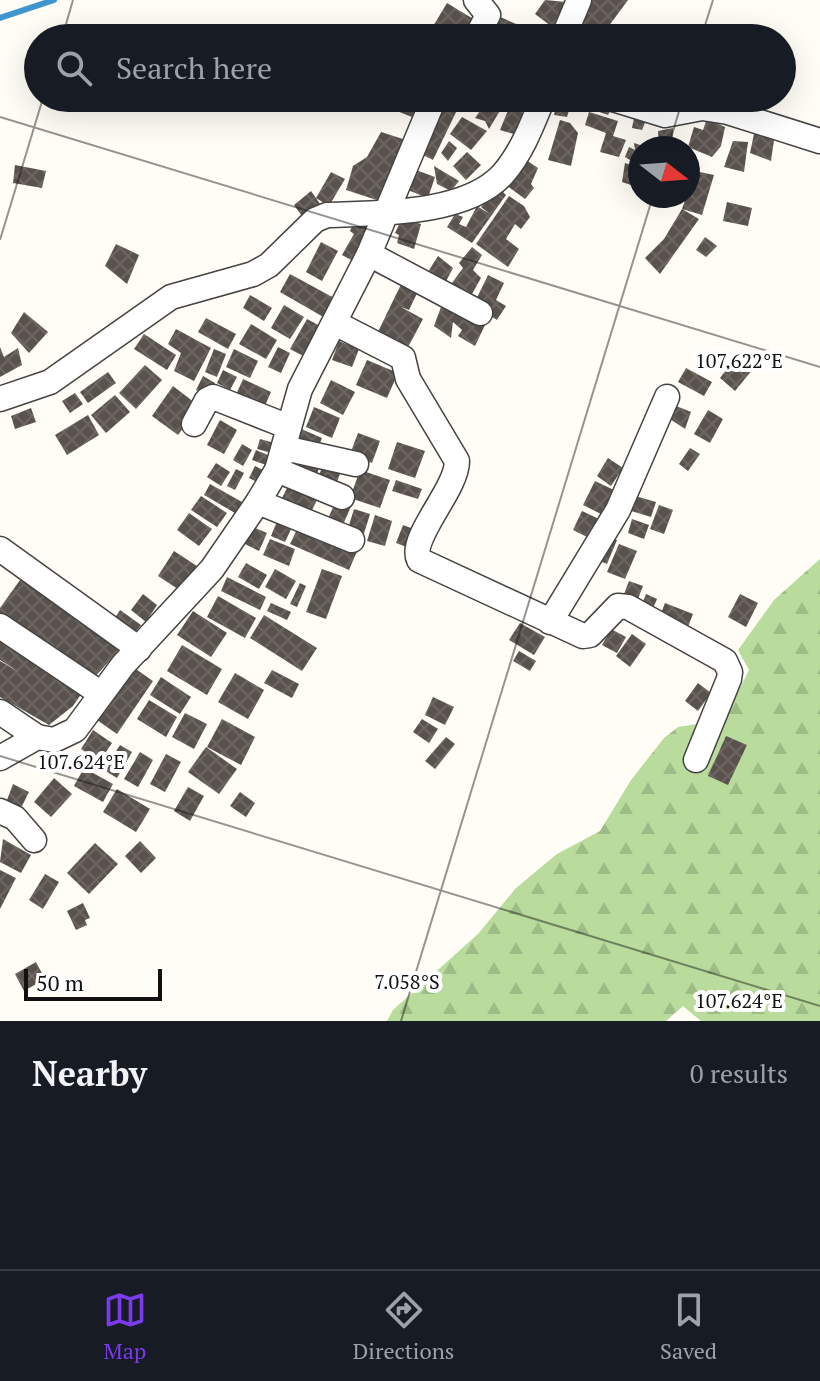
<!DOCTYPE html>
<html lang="en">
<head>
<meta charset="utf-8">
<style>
	:root { --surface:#171b24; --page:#242831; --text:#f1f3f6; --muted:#9ea1a6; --line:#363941; --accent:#7c3aed }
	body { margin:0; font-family:"PT Serif",serif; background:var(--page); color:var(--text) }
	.compass { position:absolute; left:628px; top:136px; width:72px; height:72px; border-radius:50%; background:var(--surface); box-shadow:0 8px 32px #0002; rotate:107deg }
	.scale { position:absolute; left:24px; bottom:20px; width:138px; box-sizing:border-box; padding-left:8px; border:4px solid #111; border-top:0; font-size:22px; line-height:28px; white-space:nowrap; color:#111; -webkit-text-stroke:6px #fff; paint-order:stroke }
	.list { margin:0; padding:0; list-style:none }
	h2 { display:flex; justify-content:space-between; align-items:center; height:104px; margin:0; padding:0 32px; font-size:34px }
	h2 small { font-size:26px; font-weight:400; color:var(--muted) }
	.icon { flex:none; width:44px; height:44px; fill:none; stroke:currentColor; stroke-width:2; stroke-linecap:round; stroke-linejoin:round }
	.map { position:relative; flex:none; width:820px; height:1021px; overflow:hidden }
	.search { position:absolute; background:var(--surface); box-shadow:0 8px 32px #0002; left:24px; right:24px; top:24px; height:88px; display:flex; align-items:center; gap:20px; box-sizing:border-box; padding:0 28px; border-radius:44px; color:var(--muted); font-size:30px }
	.sheet { height:248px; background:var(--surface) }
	nav { display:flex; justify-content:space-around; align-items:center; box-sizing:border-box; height:112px; border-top:2px solid var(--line); background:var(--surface); font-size:22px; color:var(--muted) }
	nav a { display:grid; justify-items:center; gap:4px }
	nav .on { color:var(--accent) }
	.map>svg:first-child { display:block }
</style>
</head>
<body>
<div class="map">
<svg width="820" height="1021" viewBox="0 0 820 1021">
	<defs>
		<pattern id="forest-firs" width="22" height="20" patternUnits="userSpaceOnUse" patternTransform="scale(2)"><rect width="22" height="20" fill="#b9dc9c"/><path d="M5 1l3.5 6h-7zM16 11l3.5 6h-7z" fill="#9ebc85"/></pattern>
		<pattern id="building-cross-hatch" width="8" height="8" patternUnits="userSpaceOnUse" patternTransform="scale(2)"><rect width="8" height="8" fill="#5a524d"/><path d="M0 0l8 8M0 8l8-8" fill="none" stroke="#6d6662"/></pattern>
	</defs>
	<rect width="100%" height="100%" fill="#fffdf5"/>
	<!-- forest -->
	<polygon fill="url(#forest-firs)" points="820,559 820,1021 701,1021 683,1006 666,1021 387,1021 393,1010 478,934 516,888 557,854 600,831 631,780 664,738 678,727 724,720 749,670 738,650 774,600"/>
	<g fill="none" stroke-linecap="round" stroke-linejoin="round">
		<!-- stream -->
		<polyline stroke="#3f96cf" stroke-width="6" points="0,18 54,0"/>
	</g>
	<!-- building -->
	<g fill="url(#building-cross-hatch)">
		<polygon points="545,0 567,2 555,29 535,14"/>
		<polygon points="589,0 628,0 600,38 575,38"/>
		<polygon points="447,3 475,20 465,38 426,38"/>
		<polygon points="498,16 539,34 537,38 488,38"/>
		<polygon points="387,98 422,101 417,119 384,106"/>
		<polygon points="440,98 459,106 433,160 415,151"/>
		<polygon points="464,98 487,98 481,107"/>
		<polygon points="489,98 507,99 489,129 485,121 475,118"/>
		<polygon points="514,98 533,98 528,106"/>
		<polygon points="596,98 615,103 608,115 591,109"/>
		<polygon points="556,106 570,107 567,117 554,115"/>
		<polygon points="509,108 524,113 517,135 500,130"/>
		<polygon points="589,112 618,121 613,136 626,140 619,157 600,152 606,133 585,125"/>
		<polygon points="462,117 487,131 471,150 450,134"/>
		<polygon points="634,118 647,118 642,130 632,128"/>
		<polygon points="707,119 725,127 721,146 712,157 688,147 694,127 703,130"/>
		<polygon points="560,120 570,123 578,133 571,166 548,160"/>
		<polygon points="673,128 672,148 659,148 658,131"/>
		<polygon points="755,129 775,133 771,161 750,153"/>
		<polygon points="381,132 406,140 383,202 346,190 353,166 367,157"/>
		<polygon points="449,141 457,148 448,161 441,153"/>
		<polygon points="733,141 748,142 744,172 724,167"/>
		<polygon points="634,143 646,147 640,148 640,166 625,157 629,147 635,150"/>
		<polygon points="467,152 481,165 466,180 453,166"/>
		<polygon points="525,159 538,168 531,184 534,188 525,199 506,185"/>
		<polygon points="625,163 640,167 640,188 622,182"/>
		<polygon points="15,165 46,171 42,188 13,183"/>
		<polygon points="434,166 459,181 451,191 437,184"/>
		<polygon points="408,167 435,177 428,198 400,187"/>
		<polygon points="695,171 714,175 702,215 682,209"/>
		<polygon points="331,172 345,179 329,206 316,198 324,210 307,223 294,205 311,191 316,198"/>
		<polygon points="498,187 506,195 472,243 447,227 455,214 463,217 459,224 466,227 477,206 490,214 481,207"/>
		<polygon points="509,196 524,206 530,217 521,229 515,224 506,239 519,249 508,267 476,244"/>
		<polygon points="727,202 752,208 748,226 723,221"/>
		<polygon points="682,209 699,219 660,274 645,258 664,239"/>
		<polygon points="402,218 421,224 414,249 397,243 399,235 395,233"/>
		<polygon points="355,219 376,222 357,263 342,255 354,234 350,231"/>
		<polygon points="705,237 717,246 706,257 696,250"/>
		<polygon points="321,242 338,251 322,281 306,272"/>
		<polygon points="116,244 139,255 127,284 105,266"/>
		<polygon points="472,247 482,255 473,270 481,278 468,301 449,287 463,268 459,263"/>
		<polygon points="438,256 453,268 443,287 426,275"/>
		<polygon points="290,274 336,299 325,318 280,292"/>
		<polygon points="406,274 422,283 409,310 401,307 423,319 406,351 376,336"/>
		<polygon points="488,275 504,283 496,300 506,306 497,320 473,306"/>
		<polygon points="250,295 272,308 264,321 243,308"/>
		<polygon points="444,299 487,321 475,346 458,336 462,330 453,322 451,338 434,326"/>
		<polygon points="284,305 304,317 290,339 271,328"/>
		<polygon points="24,312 48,332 29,353 11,333"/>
		<polygon points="206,318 236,334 228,349 198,332"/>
		<polygon points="307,319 324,328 307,358 290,349"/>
		<polygon points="251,324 277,340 266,359 239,344"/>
		<polygon points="176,329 211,348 194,381 174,371 181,353 168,344"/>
		<polygon points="144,334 176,355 167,370 134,349"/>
		<polygon points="339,341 359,349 352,367 332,360"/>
		<polygon points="0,347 4,357 18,348 22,365 0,377"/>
		<polygon points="278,347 290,353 281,373 268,367"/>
		<polygon points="214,349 226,354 217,377 205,372"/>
		<polygon points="234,349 258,361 250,378 226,367"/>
		<polygon points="737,356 753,369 735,391 720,378"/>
		<polygon points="367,360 398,373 387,398 356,385"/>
		<polygon points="145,365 162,380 136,409 119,393"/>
		<polygon points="686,368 712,382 704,396 678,382"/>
		<polygon points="223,370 237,377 230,390 217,383"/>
		<polygon points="108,372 116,383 88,403 80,392"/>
		<polygon points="203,376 215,383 208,396 196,390"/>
		<polygon points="243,379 271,392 263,410 235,397"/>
		<polygon points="331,380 355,392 343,415 320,403"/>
		<polygon points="173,386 199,406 178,435 152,416"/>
		<polygon points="75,393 83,404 70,413 62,401"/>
		<polygon points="115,395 130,412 106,433 91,415"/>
		<polygon points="669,403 691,412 685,429 664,415"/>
		<polygon points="314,407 340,418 332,438 306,427"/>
		<polygon points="31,408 36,422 15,429 11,416"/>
		<polygon points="708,410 723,419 710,443 694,434"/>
		<polygon points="88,415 99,435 67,455 55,435"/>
		<polygon points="220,420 237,430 224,454 207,445"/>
		<polygon points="299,428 322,438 318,448 295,438"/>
		<polygon points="358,433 380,441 372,463 350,454"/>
		<polygon points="260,439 278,444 275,454 257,449"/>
		<polygon points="397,442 425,451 415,478 388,469"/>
		<polygon points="242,444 252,450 243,466 233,460"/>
		<polygon points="690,448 700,454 688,471 679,464"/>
		<polygon points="256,450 275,458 272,467 252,460"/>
		<polygon points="301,454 322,462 314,480 294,472"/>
		<polygon points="608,458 623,468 611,486 597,476"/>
		<polygon points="325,459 343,466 335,487 317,481"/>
		<polygon points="216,463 230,472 221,486 207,477"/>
		<polygon points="255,466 267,472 261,484 249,478"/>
		<polygon points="236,469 244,473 235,490 227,486"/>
		<polygon points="360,470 390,480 380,508 350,498"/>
		<polygon points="396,480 422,489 418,499 392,491"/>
		<polygon points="595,481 616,491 605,516 583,505"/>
		<polygon points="290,482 319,496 309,516 280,502"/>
		<polygon points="210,484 242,502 235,513 204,495"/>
		<polygon points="632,495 656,502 651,517 628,510"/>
		<polygon points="201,496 227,513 217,527 191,510"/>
		<polygon points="337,498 352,504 343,525 328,519"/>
		<polygon points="659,505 673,510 664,534 650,529"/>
		<polygon points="354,509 370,514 362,540 346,535"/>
		<polygon points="582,511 599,519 589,538 573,530"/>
		<polygon points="189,513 212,529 199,546 177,530"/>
		<polygon points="280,514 295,521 285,542 271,536"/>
		<polygon points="375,515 392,521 385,546 367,541"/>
		<polygon points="632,519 649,525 644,539 628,533"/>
		<polygon points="300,523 358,549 349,570 290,544"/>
		<polygon points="403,525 419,531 412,549 396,543"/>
		<polygon points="253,527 267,533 259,551 245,544"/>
		<polygon points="607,536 617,540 607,564 597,560"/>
		<polygon points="270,539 295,549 289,566 263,555"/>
		<polygon points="619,544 637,551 625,579 607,572"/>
		<polygon points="174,551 200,568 184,593 158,576"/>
		<polygon points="246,563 267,575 259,589 238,577"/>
		<polygon points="275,569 296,581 286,599 265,587"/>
		<polygon points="322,569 342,576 326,619 306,612"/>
		<polygon points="25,573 121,648 93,679 0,613 0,608"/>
		<polygon points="227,577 266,597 260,610 221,591"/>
		<polygon points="629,581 643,586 636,604 622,599"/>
		<polygon points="300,583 306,586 297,607 290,604"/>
		<polygon points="143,594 157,605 146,622 131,610"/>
		<polygon points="646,594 657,599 651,613 640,609"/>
		<polygon points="740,594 758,603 746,627 728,617"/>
		<polygon points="218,596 256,618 245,638 207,617"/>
		<polygon points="271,603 291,612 287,620 267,611"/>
		<polygon points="665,603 693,614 686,632 658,621"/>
		<polygon points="120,610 141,625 133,635 113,621"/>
		<polygon points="193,611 227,633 211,657 177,635"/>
		<polygon points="264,615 317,648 302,671 250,638"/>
		<polygon points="520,623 545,637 534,655 509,640"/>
		<polygon points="611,629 626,637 617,653 602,645"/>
		<polygon points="632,634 646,644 630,667 616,656"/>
		<polygon points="0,638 84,690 73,706 49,725 0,697 0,661 19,672 0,660"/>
		<polygon points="182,645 222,669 207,695 167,671"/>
		<polygon points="519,651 536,661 530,671 513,661"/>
		<polygon points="133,667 153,681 117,734 97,720"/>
		<polygon points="272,670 299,684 292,698 264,683"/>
		<polygon points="235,673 264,690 248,719 218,702"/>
		<polygon points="161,677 191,697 180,714 150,695"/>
		<polygon points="698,683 711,693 698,711 685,701"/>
		<polygon points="433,697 454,707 445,725 425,715"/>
		<polygon points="149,700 177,717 166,737 137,719"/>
		<polygon points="185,713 207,724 194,749 172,737"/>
		<polygon points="222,719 255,737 241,765 207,747"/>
		<polygon points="422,719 438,729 429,743 413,732"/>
		<polygon points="93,730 112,743 100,761 81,749"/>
		<polygon points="726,736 747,745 728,785 708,776"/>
		<polygon points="446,737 455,744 435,769 425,761"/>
		<polygon points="120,745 132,752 117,778 104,770"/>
		<polygon points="206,747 237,769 219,794 188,772"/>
		<polygon points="140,752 153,760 138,787 124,779"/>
		<polygon points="166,754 181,762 165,792 150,784"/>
		<polygon points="84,768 113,784 103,802 74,786"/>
		<polygon points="54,778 72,794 51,817 34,802"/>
		<polygon points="13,784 29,792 18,814 4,808"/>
		<polygon points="188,787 204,796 190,821 174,811"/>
		<polygon points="117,789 150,809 136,832 103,812"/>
		<polygon points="240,792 255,803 246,817 230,806"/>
		<polygon points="3,839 31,855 21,873 0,862"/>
		<polygon points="140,841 156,858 141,873 125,856"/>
		<polygon points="95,843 118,864 89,894 67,873"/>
		<polygon points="0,870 16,878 0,909"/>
		<polygon points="45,874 59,882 43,909 29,900"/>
		<polygon points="83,903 90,918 85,920 87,925 76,930 67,911"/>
		<polygon points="36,962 45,979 24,991 15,974"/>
	</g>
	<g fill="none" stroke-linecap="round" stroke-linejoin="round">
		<defs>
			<g id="minor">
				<polyline points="476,0 488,15 476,38"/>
				<polyline points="563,38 579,0"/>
				<polyline points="610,98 665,115 702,108 728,112 820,141"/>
				<polyline points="369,254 480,313"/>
				<path d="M335 323 403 358 408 379 457 461C457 490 408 538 419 560L583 636 590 635 618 606 628 607 725 661 730 672 729 679 696 760"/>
				<path d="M0 399 50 382 171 297 253 274 269 265 315 220 327 215C378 213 466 215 503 174 522 152 532 125 543 98"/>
				<polyline points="194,424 207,400 213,397 289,427"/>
				<polyline points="284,448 356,464"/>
				<polyline points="277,470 342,497"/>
				<polyline points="258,502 352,540"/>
				<polyline points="0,549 139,649"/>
				<polyline points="550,622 618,510 667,397"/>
				<polyline points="0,626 100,693"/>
				<polyline points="0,712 37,737"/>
				<polyline points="0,758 37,737 54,740 75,730 123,665 212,569 258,502 277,470 300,389 369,254 430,108 427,98"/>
				<polyline points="0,811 15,818 34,840"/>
			</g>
		</defs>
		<!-- minor casing -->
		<use href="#minor" stroke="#444" stroke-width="27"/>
		<!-- minor -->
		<use href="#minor" stroke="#fff" stroke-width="24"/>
	</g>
	<!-- ticks -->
	<path fill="none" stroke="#111" stroke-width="2" stroke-opacity="0.45" d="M62 38 73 0M701 38 713 0M0 117 820 367M668 148 683 98M0 240 43 98M0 756 820 1006M401 1021 653 196"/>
	<g font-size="20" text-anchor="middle" fill="#111" stroke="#fff" stroke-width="8" stroke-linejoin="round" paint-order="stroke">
		<text x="739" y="368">107.622°E</text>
		<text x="81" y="769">107.624°E</text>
		<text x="407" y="989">7.058°S</text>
		<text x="739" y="1008">107.624°E</text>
	</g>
</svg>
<svg class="compass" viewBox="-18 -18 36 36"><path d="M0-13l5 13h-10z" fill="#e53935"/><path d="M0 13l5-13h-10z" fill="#9ea1a6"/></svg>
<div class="scale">50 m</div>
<div class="search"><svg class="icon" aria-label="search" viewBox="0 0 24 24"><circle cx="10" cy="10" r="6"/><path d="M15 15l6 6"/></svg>Search here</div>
</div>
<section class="sheet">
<h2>Nearby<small>0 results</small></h2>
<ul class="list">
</ul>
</section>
<nav>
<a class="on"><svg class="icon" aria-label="map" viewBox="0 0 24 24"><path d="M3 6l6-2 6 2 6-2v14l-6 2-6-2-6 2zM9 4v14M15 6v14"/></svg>Map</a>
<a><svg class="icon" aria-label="directions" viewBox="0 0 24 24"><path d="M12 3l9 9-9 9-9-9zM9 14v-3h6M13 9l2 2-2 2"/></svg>Directions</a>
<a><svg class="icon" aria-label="saved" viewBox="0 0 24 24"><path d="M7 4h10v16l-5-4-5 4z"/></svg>Saved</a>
</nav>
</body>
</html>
